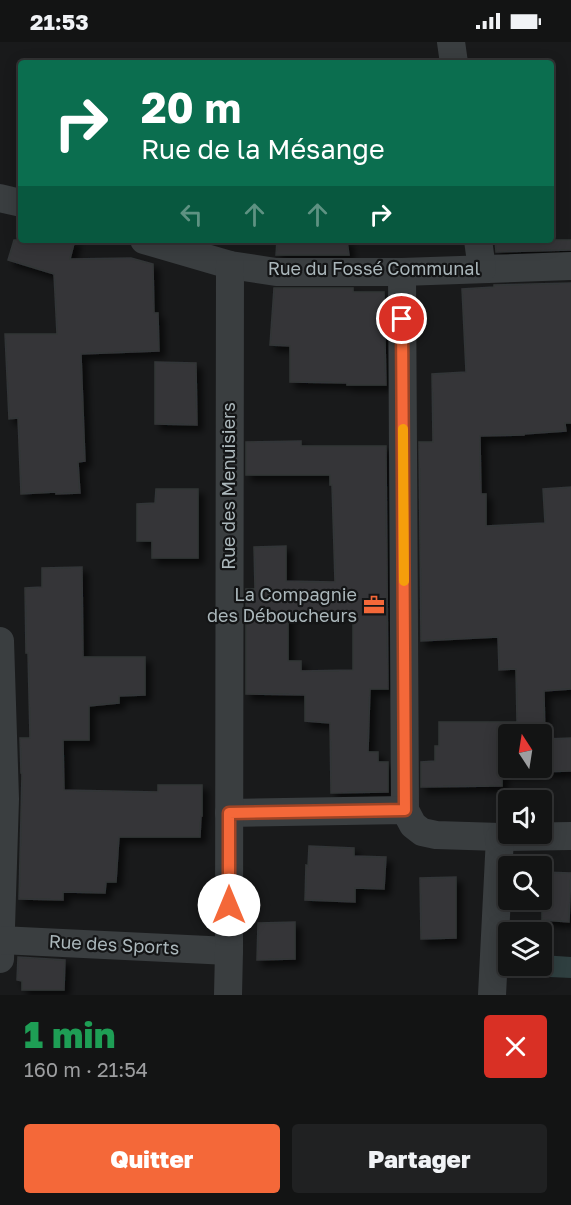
<!DOCTYPE html>
<html lang="fr">
<head>
<meta charset="utf-8">
<style>
	:root { --surface:#131414; --page:#202122; --text:#f1f3f6; --muted:#9d9ea0; --line:#323334; --accent:#f46839 }
	body { margin:0; font-family:"Golos Text",sans-serif; background:var(--page); color:var(--text); height:100vh; display:flex; flex-direction:column; font-size:22px; white-space:nowrap }
	* { box-sizing:border-box; margin:0 }
	p { font-size:20px; color:var(--muted) }
	.icon { flex:none; width:33px; height:33px; fill:none; stroke:currentColor; stroke-width:2; stroke-linecap:round; stroke-linejoin:round }
	.map { position:relative; height:953px; overflow:hidden }
	.panel { display:flex; flex-direction:column; background:var(--surface); flex:1 }
	.panel>* { flex:none }
	.top-card { position:absolute; left:18px; top:18px; width:536px; height:183px; border-radius:6px; box-shadow:0 3px 15px #0003,0 0 0 2px var(--line); background:#0b6e4f; color:#fff; overflow:hidden }
	.needle { width:39px; rotate:348deg }
	.controls { position:absolute; left:498px; top:682px; display:grid; gap:12px }
	.controls a { display:grid; place-items:center; width:54px; height:54px; border-radius:6px; background:var(--surface); box-shadow:0 3px 15px #0003,0 0 0 2px var(--line); font-size:30px }
	.pin { position:absolute; display:grid; place-items:center; width:51px; height:51px; color:#fff; margin:-26px; border:3px solid #fff; border-radius:50%; box-shadow:0 2px 6px #0007 }
	.me { position:absolute; width:66px; margin:-33px; rotate:0deg; stroke-linejoin:round; filter:drop-shadow(0 0 4px #0008) }
	.turn { display:flex; align-items:center; gap:21px; height:126px; padding:0 24px; font-size:27px }
	.turn .icon { width:78px; height:78px; stroke-width:2.5 }
	.turn b { display:block; font-size:42px; line-height:51px }
	.lanes { display:flex; align-items:center; height:57px; padding:0 24px; background:#0003; justify-content:center; gap:30px; direction:ltr }
	.lanes .off { opacity:.35 }
	.round { display:grid; place-items:center; flex:none; width:63px; height:63px; border-radius:6px; background:var(--page) }
	.overview { display:flex; align-items:center; justify-content:space-between; height:102px; padding:0 24px }
	h1 { font-size:36px; font-weight:800; line-height:45px; color:#1e9e55 }
	.cta { display:flex; gap:12px; margin-top:auto; padding:12px 24px }
	.cta a { flex:1; height:69px; border-radius:6px; background:var(--accent); color:#fff; font-size:24px; font-weight:800; line-height:69px; text-align:center }
	.cta a+a { background:var(--page); color:var(--text) }
	.status { display:flex; justify-content:space-between; align-items:center; height:42px; padding:0 30px; background:var(--surface); direction:ltr }
	.status svg { height:16px; fill:currentColor }
	.map>svg:first-child { display:block }
	.water { fill:#2f3f40 }
	.building { fill:#343537; stroke:#333537; stroke-width:1.5; fill-rule:evenodd; filter:url(#shadow) }
	.lines { fill:none; stroke-linecap:round; stroke-linejoin:round }
	.minor { stroke:#3a3e40; stroke-width:28 }
	.route-casing { stroke:#9f4425; stroke-width:15 }
	.route { stroke:#f46839; stroke-width:10 }
	.slow { stroke:#f59e0b; stroke-width:10 }
	.labels { text-anchor:middle; stroke-width:4.5; stroke-linejoin:round; paint-order:stroke }
	.street-label { font-size:18px; fill:#abb7bb; stroke:#141516 }
	.poi-label { font-size:18px; fill:#abb7bb; stroke:#141516; text-anchor:end }
</style>
</head>
<body>
<div class="status"><b>21:53</b><svg viewBox="0 0 49 12"><path d="M0 12V9h3v3zM5 12V6h3v6zM10 12V3h3v9zM15 12V0h3v12zM26 1h20v11H26zM47 4h2v5h-2z"/></svg></div>
<div class="map">
<svg width="571" height="953" viewBox="0 0 571 953">
	<defs>
		<filter id="shadow"><feDropShadow dx="5.5" dy="5.5" stdDeviation="3" flood-color="#0009"/></filter>
	</defs>
	<rect width="100%" height="100%" fill="#191a1b"/>
	<path class="water" d="M542,913L571,915V936L528,934V924H542Z"/>
	<g class="building">
		<path d="M14,198H75L70,217L131,216L153,222L154,271H158L159,309L81,312L85,419L78,420L80,451L56,452V450L21,452L18,376L9,377L5,292H57L54,232L8,218Z"/>
		<path d="M277,198H347L349,213H276Z"/>
		<path d="M495,198H571V208L496,210Z"/>
		<path d="M571,241V381H565L566,389L524,392V393L480,394L481,452H486V484L545,481L543,447L571,445V647L544,649L545,697L571,696V729L502,731V744L421,745V720L435,719V704H439V680H517L516,627L499,628L498,595L421,599L419,400H433L432,332L466,330L462,247L494,245V243ZM508,693H542V726H508Z"/>
		<path d="M274,246H353V250H384L386,343H347V341L290,340V304L270,303Z"/>
		<path d="M155,320L196,321L197,383L155,382Z"/>
		<path d="M301,399V404H386L388,647H370L368,710H378V720H388V750L331,751L330,681L305,679V653L246,652V547H255L254,505L286,504V539L335,540L332,443H330V433H246V400ZM353,569V628L301,629V619H288V572Z"/>
		<path d="M156,447H198V516H152V499H137V462L155,461Z"/>
		<path d="M82,525L83,615H145V653L119,654V661L89,664V698H63L64,748L158,750V743H202V774H201L200,795H119L116,840H106L105,851L63,850V858L19,857L22,731H21L20,696H30L28,611H26L25,546L42,545V526Z"/>
		<path d="M309,804L354,806V814L386,815L384,847L355,846V860L305,858L306,823L308,824Z"/>
		<path d="M542,830L571,831L569,880L542,878Z"/>
		<path d="M456,835V896L421,897L420,836Z"/>
		<path d="M295,880V917L257,918L258,881Z"/>
		<path d="M18,915L65,918L64,948H22V939L17,938Z"/>
	</g>
	<g class="lines">
		<g class="minor">
			<path d="M451,0L454,21"/>
			<path d="M0,156L21,161"/>
			<path d="M144,198L230,223L276,230H402L571,224"/>
			<path d="M478,198L482,227"/>
			<path d="M402,230L405,768"/>
			<path d="M0,599L5,757L0,917"/>
			<path d="M229,771L405,768L413,783L422,790L436,793L500,795L571,794"/>
			<path d="M0,898L229,909"/>
			<path d="M228,953L229,909L230,223"/>
			<path d="M492,953L500,795"/>
		</g>
	</g>
	<g class="lines">
		<defs>
			<path id="route" d="M229,863V771L405,768L402,277"/>
		</defs>
		<use href="#route" class="route-casing"/>
		<use href="#route" class="route"/>
		<path class="slow" d="M403,387L404,539"/>
	</g>
	<defs>
		<symbol id="office-bare" viewBox="-9 -9 18 18"><path d="M-6-3h4V-5.5h4V-3h4V5H-6ZM-1-4.5V-3h2v-1.5ZM-6 0V1H6V0Z" fill="#f46839" stroke="#141516" stroke-width="2.5" paint-order="stroke"/></symbol>
	</defs>
	<g fill-rule="evenodd">
		<use href="#office-bare" x="359" y="548" width="30" height="30"/>
	</g>
	<g class="labels">
		<g class="street-label">
			<text x="374" y="233">Rue du Fossé Communal</text>
			<text transform="translate(229 444) rotate(-90)" y="6">Rue des Menuisiers</text>
			<text transform="translate(114 903) rotate(3)" y="6">Rue des Sports</text>
		</g>
		<g class="poi-label">
			<text x="357" y="559">La Compagnie<tspan x="357" dy="21">des Déboucheurs</tspan></text>
		</g>
	</g>
</svg>
<div class="controls">
<a><svg class="needle" viewBox="-14 -14 28 28"><path d="M0-13l5 13h-10z" fill="#e53935"/><path d="M0 13l5-13h-10z" fill="#9d9ea0"/></svg></a>
<a><svg class="icon" aria-label="sound" viewBox="0 0 24 24"><path d="M4 9h4l5-4v14l-5-4H4zM17 9q2 3 0 6"/></svg></a>
<a><svg class="icon" aria-label="search" viewBox="0 0 24 24"><circle cx="10" cy="10" r="6"/><path d="M15 15l6 6"/></svg></a>
<a><svg class="icon" aria-label="layers" viewBox="0 0 24 24"><path d="M12 4l9 5-9 5-9-5zM3 14l9 5 9-5"/></svg></a>
</div>
<div class="pin" style="left:402px;top:277px;background:#d93025"><svg class="icon" aria-label="arrive" viewBox="0 0 24 24"><path d="M6 21V4h12l-3 4 3 4H6"/></svg></div>
<svg class="me" style="left:229px;top:863px" viewBox="-20 -20 40 40"><circle r="19" fill="#fff"/><path d="M0-13L10 11 0 6-10 11z" fill="#f46839"/></svg>
<div class="top-card">
<div class="turn"><svg class="icon" aria-label="right" viewBox="0 0 24 24"><path d="M7 20v-9h11M14 6l5 5-5 5"/></svg><div><b>20 m</b>Rue de la Mésange</div></div>
<div class="lanes"><svg class="icon off" aria-label="left" viewBox="0 0 24 24"><path d="M17 20v-9H6M10 6l-5 5 5 5"/></svg><svg class="icon off" aria-label="ahead" viewBox="0 0 24 24"><path d="M12 20V5M6 11l6-6 6 6"/></svg><svg class="icon off" aria-label="ahead" viewBox="0 0 24 24"><path d="M12 20V5M6 11l6-6 6 6"/></svg><svg class="icon" aria-label="right" viewBox="0 0 24 24"><path d="M7 20v-9h11M14 6l5 5-5 5"/></svg></div>
</div>
</div>
<section class="panel">
<div class="overview"><div><h1>1 min</h1><p>160 m · 21:54</p></div><a class="round" style="background:#d93025;color:#fff"><svg class="icon" aria-label="close" viewBox="0 0 24 24"><path d="M6 6l12 12M18 6L6 18"/></svg></a></div>
<div class="cta"><a>Quitter</a><a>Partager</a></div>
</section>
</body>
</html>
